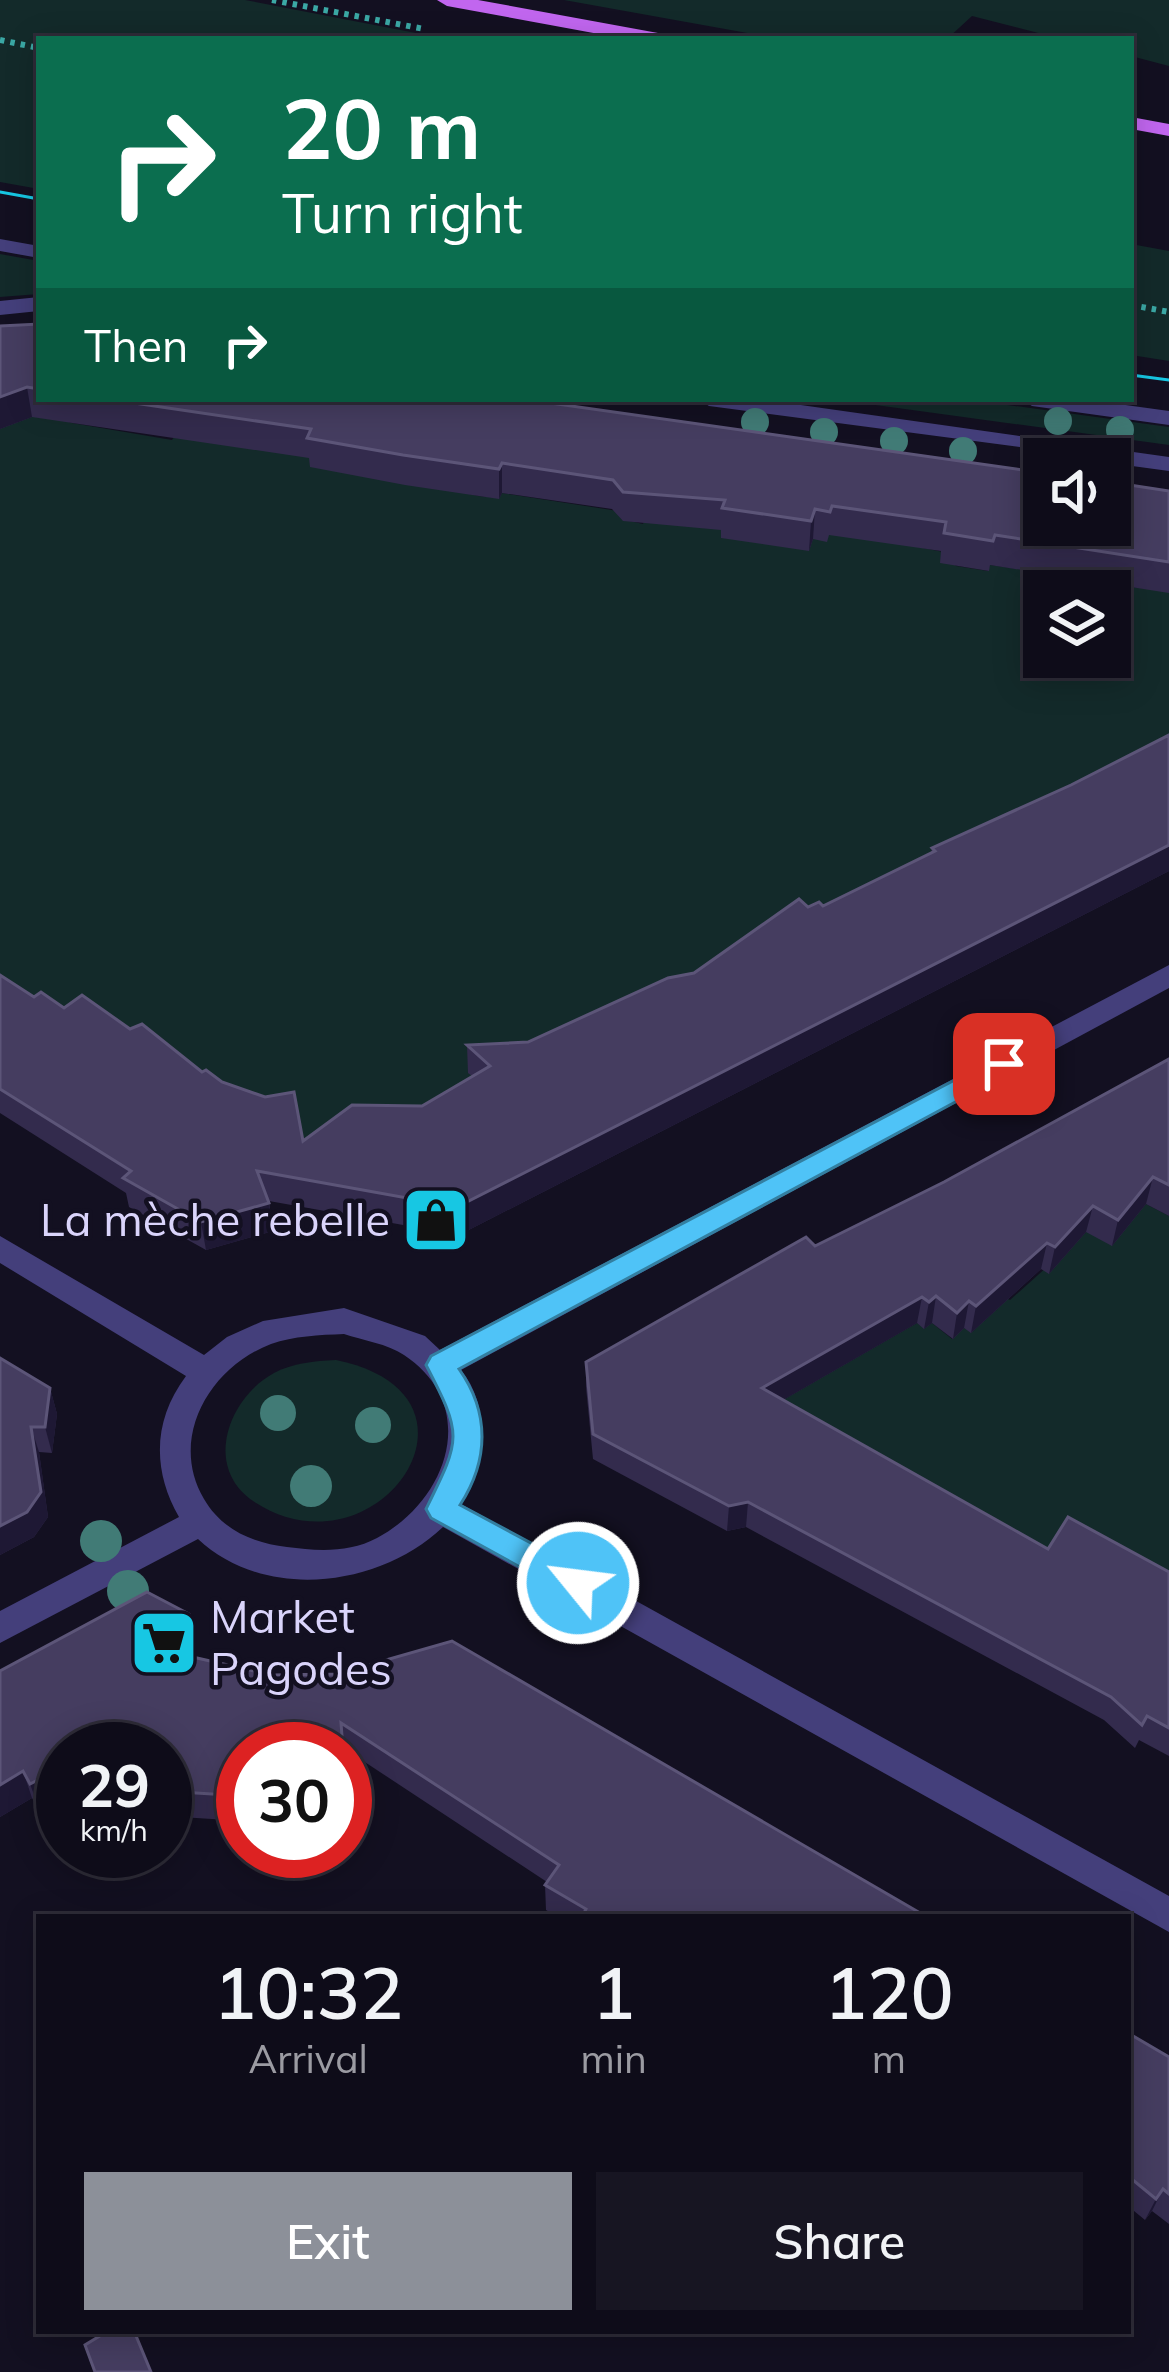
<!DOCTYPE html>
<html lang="en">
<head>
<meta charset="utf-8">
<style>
	:root { --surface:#0e0c19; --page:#171522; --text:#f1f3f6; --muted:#9b9ba2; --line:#2e2c38; --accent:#8c9099 }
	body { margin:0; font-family:Mulish,sans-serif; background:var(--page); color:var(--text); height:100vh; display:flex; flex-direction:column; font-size:45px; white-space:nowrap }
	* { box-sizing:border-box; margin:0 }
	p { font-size:39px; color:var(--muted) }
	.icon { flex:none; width:66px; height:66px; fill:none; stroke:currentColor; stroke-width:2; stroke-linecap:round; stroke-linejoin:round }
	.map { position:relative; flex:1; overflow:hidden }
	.details { position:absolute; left:36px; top:1914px; width:1095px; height:420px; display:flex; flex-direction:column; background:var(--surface); border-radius:0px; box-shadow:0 6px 30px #0003,0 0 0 3px var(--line) }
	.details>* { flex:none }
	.guide { position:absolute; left:36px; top:36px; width:1098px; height:366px; border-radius:0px; box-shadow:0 6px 30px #0003,0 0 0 3px var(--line); background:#0b6e4f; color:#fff; overflow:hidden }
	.tools { position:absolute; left:1023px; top:438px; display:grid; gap:24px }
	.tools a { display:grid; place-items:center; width:108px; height:108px; border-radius:0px; background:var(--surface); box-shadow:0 6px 30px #0003,0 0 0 3px var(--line); font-size:60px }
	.speed { position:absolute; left:36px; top:1722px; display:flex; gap:24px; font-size:60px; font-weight:700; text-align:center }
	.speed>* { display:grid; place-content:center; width:156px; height:156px; border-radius:50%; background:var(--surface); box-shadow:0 6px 30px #0003,0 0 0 3px var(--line); line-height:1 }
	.speed small { font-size:30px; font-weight:400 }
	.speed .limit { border:18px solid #d22; background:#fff; color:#111 }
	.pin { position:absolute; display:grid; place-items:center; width:102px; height:102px; color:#fff; margin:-51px; border-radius:24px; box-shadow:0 6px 18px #0006 }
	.me { position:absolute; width:132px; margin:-66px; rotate:299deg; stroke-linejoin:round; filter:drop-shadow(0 0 9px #0008) }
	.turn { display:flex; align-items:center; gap:42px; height:252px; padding:0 48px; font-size:54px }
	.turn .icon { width:156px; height:156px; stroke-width:2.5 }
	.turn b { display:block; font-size:84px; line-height:102px }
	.then { display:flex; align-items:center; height:114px; padding:0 48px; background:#0003; gap:24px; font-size:45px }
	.eta { display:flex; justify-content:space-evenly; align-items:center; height:204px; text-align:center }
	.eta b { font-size:72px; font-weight:600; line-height:84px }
	.cta { display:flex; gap:24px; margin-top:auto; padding:24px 48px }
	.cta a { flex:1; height:138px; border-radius:0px; background:var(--accent); color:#fff; font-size:48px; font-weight:600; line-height:138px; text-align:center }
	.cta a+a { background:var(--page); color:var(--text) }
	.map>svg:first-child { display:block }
	.green { fill:#132a2a; fill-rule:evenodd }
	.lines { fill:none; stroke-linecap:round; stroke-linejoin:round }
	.path { stroke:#3ba8a5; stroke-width:6; stroke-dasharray:4.5 6; stroke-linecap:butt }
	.minor { fill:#443f7b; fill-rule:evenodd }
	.major { fill:#c166ef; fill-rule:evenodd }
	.tram { stroke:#17c7e3; stroke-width:3 }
	.tree { fill:#417b76 }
	.wall { fill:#332b4d }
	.shaded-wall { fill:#1e1834 }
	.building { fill:#453d60; stroke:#5c5578; stroke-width:3 }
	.route { fill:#4fc3f7; stroke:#337fa1; stroke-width:3 }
	.labels { text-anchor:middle; stroke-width:9; stroke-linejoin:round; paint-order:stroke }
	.poi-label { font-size:45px; fill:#dad4fb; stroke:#131021; text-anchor:end }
</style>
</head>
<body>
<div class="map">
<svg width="1169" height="2372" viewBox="0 0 1169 2372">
	<rect width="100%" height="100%" fill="#131021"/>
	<g class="green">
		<path d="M0,0H245L447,39H39V189L0,182Z"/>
		<path d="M564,0H1169V66L1131,56V39H1062L972,16L947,39H780Z"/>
		<path d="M1131,244L1169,251V361L1131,355Z"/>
		<path d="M0,254L39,261V294L0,297Z"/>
		<path d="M832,399H964L1169,427V445Z"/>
		<path d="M12,406L72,423L172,440L175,435L225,437L478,496L499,498L502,493L618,511L621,519L643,524L650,503L725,526L722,538L813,539L831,529L943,552L956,566L988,571L990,565L1083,578L1084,582L1169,591V773L498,1085L301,1141L0,1019V429ZM1044,591H1110V657H1044Z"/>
		<path d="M1146,1204L1169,1216V1602L1038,1580L781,1425L780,1368L847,1363L917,1323L924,1328L932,1323L952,1339L964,1328L971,1332L996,1310V1292L1010,1300L1086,1232Z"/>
		<path d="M336,1360C507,1395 376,1583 253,1501C203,1467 228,1398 274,1373C293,1363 314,1361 336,1360Z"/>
	</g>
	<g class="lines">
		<g class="path">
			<path d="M272,0L424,29"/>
			<path d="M0,40L39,48"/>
			<path d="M1131,305L1169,312"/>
		</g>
		<g class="minor">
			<path d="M0,239L39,246V258L0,251Z"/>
			<path d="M39,297V311L0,315V301Z"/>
			<path d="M698,399H758L1169,457V471L1110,463V459L709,406Z"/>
			<path d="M1021,399H1082L1169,411V425L1032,406Z"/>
			<path d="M1169,965V988L461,1370C492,1408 485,1464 459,1503L1169,1896V1932L443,1527C380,1587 265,1602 198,1539L0,1643V1611L179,1517C152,1470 153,1420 186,1376L0,1263V1236L204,1355L227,1337L263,1321L344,1308L425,1336L440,1350ZM344,1334C362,1340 388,1344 404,1355C481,1406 448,1500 377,1538C349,1553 317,1551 287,1547C253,1543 222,1530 204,1499C168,1438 210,1367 271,1344C294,1336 319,1335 344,1334Z"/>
		</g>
		<g class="major">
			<path d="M437,0H478L658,33L668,39H626L447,6Z"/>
			<path d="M1131,117L1169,124V136L1131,129Z"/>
		</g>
		<g class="tram">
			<path d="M0,192L39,199"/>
			<path d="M1131,375L1169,380"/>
		</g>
	</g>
	<g class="tree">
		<circle cx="1058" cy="421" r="14"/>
		<circle cx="755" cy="422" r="14"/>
		<circle cx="1120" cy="430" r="14"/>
		<circle cx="824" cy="432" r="14"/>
		<circle cx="894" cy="441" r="14"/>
		<circle cx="963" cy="451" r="14"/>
		<circle cx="278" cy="1413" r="18"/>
		<circle cx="373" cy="1425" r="18"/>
		<circle cx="311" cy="1486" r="21"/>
		<circle cx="101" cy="1541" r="21"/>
		<circle cx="128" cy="1591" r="21"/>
	</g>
	<g class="wall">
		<path d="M39,324V399H522L1169,491V593L990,565L989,571L940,563L941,551L829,535L827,542L813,539L809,551L721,538V530L623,521L612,509L502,493L499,499L405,485L310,467L309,458L32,417L0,429Z"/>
		<path d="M1169,735V871L459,1235L269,1201L273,1231L206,1250L129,1207L126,1193L0,1113V975L34,997L130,1029L202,1072L303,1141L422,1106L472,1076L468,1073L467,1045L528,1042L694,973L808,907L823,906L931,853L932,848L1071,785Z"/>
		<path d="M1169,1059V1216L1146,1204L1112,1246L1086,1232L1049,1274L1041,1269L971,1333L964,1328L953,1339L932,1323L924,1329L917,1323L783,1400L1048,1549L1169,1572V1756L1139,1740L1135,1748L1104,1720L746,1527L727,1531L593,1459L586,1387V1362L944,1182Z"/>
		<path d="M0,1358L50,1388L57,1414L52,1453L39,1452L48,1517L34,1537L0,1555Z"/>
		<path d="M189,1614L195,1641L187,1655L927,1917H558L546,1910L545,1885L547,1882L345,1749H243V1821L165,1816V1749H63L40,1811L32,1798L0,1817V1671Z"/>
		<path d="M345,1751L352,1855L250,1866L247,1851H345Z"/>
		<path d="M1128,2033L1169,2057V2224L1152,2211L1145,2220L1128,2206Z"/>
	</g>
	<g class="shaded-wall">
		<path d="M27,387L32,417L0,429V397Z"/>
		<path d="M502,463V493L499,499V469Z"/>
		<path d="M815,509L813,539L809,551L811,521Z"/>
		<path d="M1169,845V871L459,1235L457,1207Z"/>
		<path d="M1153,1177L1146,1204L1112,1246L1118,1220Z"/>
		<path d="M269,1203L273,1231L206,1250L201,1222Z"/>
		<path d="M1093,1206L1086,1232L1049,1274L1055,1247Z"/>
		<path d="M1047,1243L1041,1269L971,1333L976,1306Z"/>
		<path d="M936,1296L932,1323L924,1329L929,1302Z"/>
		<path d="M922,1297L917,1323L759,1414L762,1388Z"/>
		<path d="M969,1301L964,1328L953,1339L957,1313Z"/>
		<path d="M50,1388L57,1414L52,1453L45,1427Z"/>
		<path d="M31,1427L39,1452L48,1517L34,1537L0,1555V1526Z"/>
		<path d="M748,1502L746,1527L727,1531L729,1506Z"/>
		<path d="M189,1614L195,1641L173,1678L166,1651Z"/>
		<path d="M345,1751L352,1855L348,1829Z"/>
		<path d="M63,1767V1798L40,1811L30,1784Z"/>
		<path d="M23,1771L32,1798L0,1817V1785Z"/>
		<path d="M1163,2189L1152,2211L1145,2220L1156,2199Z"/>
	</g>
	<g class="building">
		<path d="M39,324V389L27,387L0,397V326Z"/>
		<path d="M107,399H522L1044,473V525H1110V482L1169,491V562L995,535L993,541L944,533L946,522L832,506L830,512L815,509L811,521L722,508L725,500L623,492L613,480L502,463L499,469L403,455L307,438L311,429Z"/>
		<path d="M1169,735V845L457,1207L257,1171L269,1203L201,1222L123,1178L131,1171L0,1089V975L34,997L41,992L64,1008L82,995L130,1029L142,1024L202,1072L206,1070L222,1082L265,1097L294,1092L303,1141L352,1105L422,1106L490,1066L467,1045L528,1042L668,978L694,973L799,899L808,907L819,902L823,906L935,851L932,848L1071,785Z"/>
		<path d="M1169,1059V1185L1153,1177L1118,1220L1093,1206L1055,1247L1047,1243L976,1306L969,1301L957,1313L936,1296L929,1302L922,1297L762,1388L1048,1549L1068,1517L1169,1572V1728L1147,1716L1142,1725L1111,1697L748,1502L729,1506L593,1434L586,1362L806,1237L815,1246L944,1182Z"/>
		<path d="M0,1358L50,1388L45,1427H31L41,1492L27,1512L0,1526Z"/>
		<path d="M147,1592L189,1614L166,1651L272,1675L337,1674L452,1641L927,1917H582L586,1909L545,1885L559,1865L341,1723L343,1749H243V1796L165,1791V1749H108L101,1746L96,1749H63V1767L30,1784L23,1771L0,1785V1671Z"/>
		<path d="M345,1780L348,1829L345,1830Z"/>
		<path d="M1128,2033L1169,2057V2194L1163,2189L1156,2199L1128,2176Z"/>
		<path d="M108,2331H134L151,2372H95L85,2345Z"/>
	</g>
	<path class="route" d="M1004,1054L1017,1064L1013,1071L459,1369C490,1413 489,1460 460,1505L589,1574L593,1583L589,1593L578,1597L567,1593L431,1518L426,1509C461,1438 463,1436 426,1365L431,1356Z"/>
	<defs>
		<symbol id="shop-square" viewBox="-11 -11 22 22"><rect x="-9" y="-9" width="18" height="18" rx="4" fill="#17c7e3" stroke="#131021"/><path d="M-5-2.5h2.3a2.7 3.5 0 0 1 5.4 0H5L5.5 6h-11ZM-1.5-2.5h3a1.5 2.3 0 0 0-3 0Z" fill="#111"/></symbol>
		<symbol id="supermarket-square" viewBox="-11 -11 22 22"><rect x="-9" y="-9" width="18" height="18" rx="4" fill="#17c7e3" stroke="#131021"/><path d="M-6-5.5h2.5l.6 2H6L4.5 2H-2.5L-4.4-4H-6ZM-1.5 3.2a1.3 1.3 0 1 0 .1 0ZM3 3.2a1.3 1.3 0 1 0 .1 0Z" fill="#111"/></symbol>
	</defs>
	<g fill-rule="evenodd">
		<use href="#shop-square" x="398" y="1182" width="76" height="76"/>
		<use href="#supermarket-square" x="126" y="1605" width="76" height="76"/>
	</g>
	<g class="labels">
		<g class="poi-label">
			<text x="390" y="1236">La mèche rebelle</text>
			<text x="210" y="1633" text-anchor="start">Market<tspan x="210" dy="52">Pagodes</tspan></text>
		</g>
	</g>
</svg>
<div class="tools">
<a><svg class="icon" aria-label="sound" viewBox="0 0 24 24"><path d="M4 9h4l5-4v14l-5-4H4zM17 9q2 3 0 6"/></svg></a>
<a><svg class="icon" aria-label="layers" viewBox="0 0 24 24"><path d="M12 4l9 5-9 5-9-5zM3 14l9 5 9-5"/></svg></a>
</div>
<div class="speed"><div>29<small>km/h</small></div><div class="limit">30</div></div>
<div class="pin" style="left:1004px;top:1064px;background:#d93025"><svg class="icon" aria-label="arrive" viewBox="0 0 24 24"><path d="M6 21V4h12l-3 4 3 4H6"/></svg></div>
<svg class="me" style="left:578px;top:1583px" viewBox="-20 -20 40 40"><circle r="17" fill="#4fc3f7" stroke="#fff" stroke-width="3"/><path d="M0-11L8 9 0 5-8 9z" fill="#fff"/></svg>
<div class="guide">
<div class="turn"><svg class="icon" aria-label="right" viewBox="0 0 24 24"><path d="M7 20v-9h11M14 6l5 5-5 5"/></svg><div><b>20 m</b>Turn right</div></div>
<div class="then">Then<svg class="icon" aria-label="right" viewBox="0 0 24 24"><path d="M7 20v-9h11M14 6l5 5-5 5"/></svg></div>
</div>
<section class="details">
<div class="eta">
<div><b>10:32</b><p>Arrival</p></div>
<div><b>1</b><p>min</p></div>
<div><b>120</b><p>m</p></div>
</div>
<div class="cta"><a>Exit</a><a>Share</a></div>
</section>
</div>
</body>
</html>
